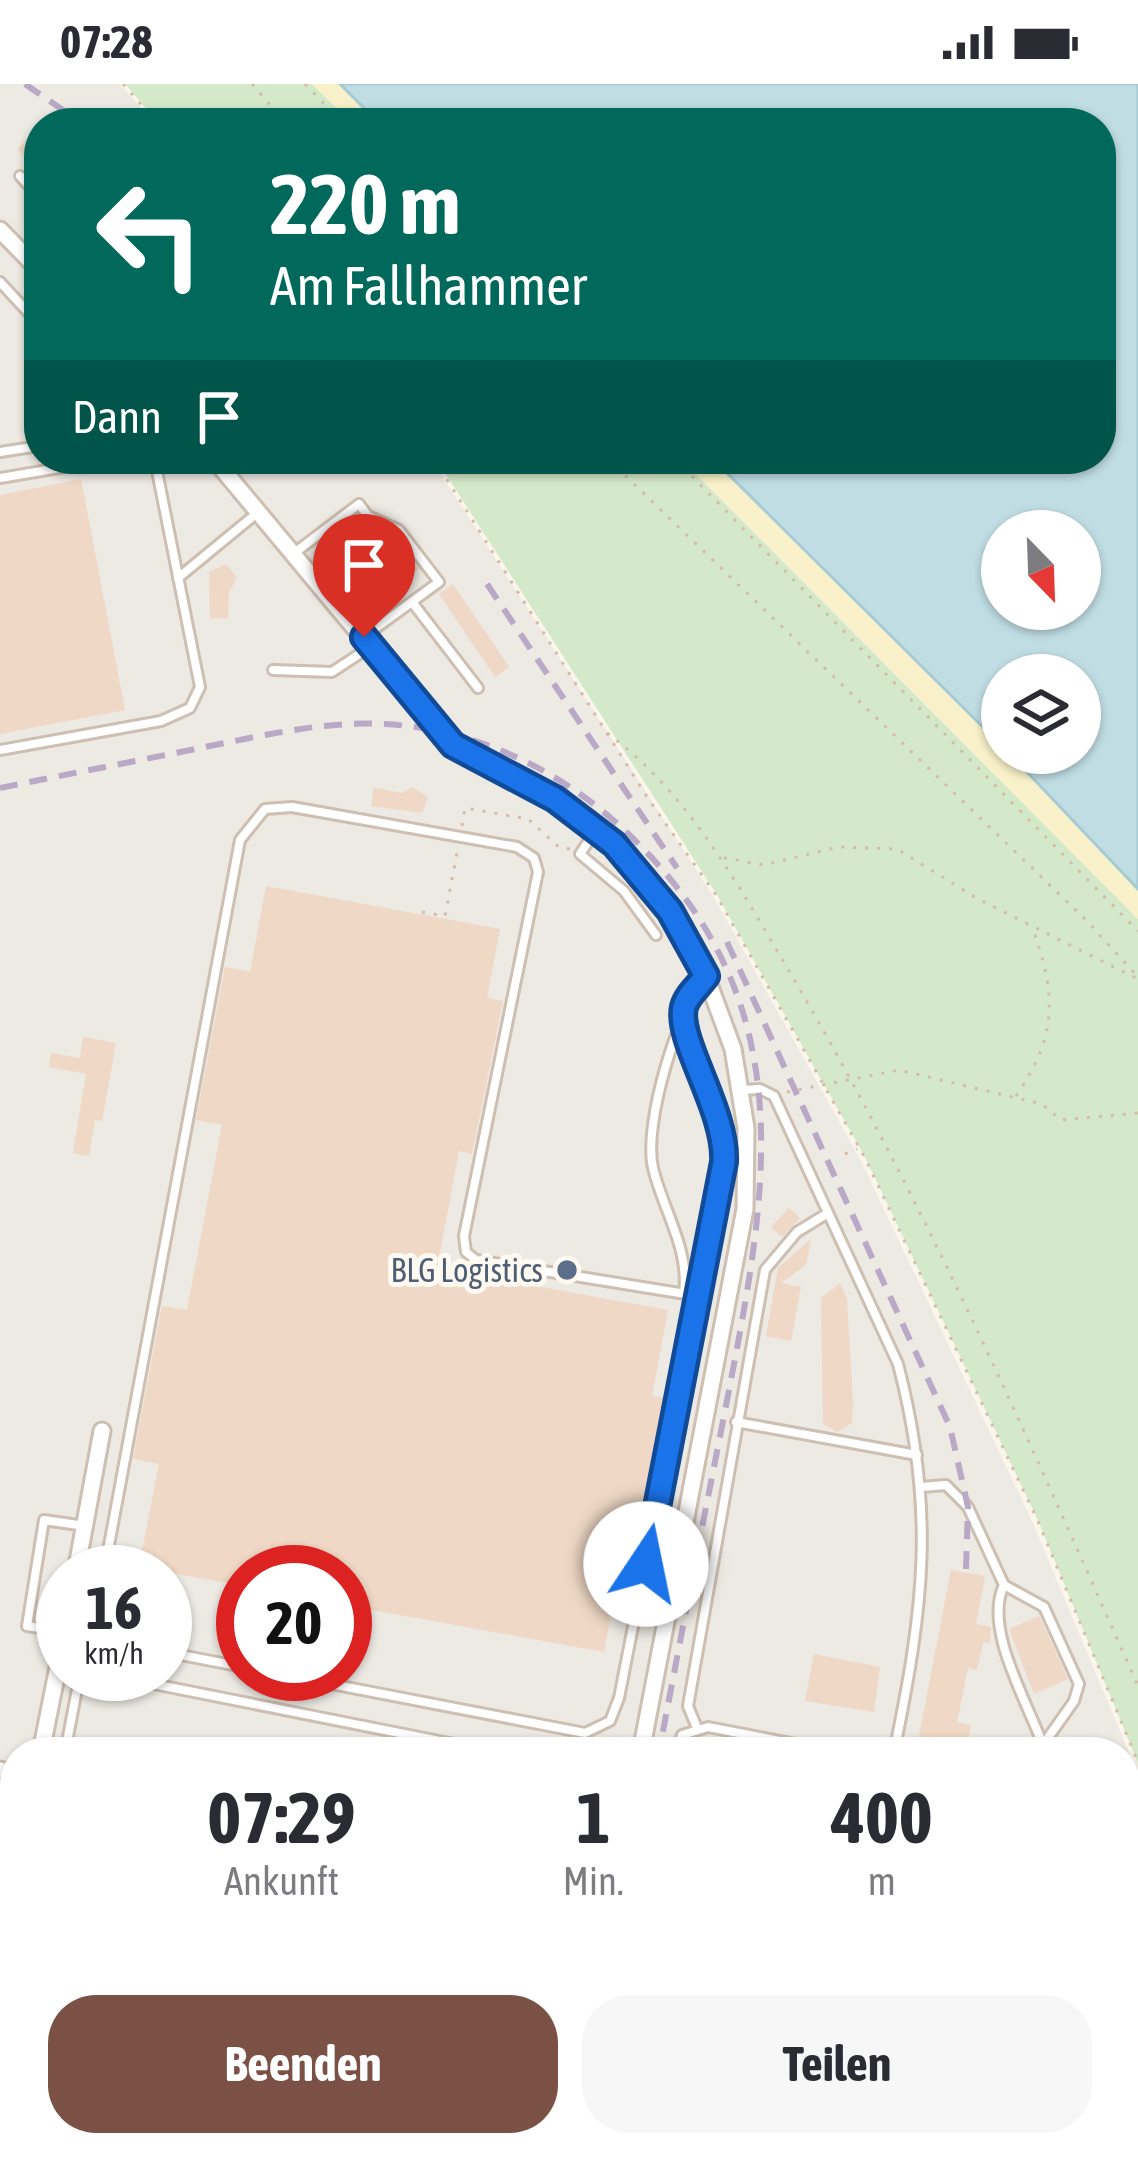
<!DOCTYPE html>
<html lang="de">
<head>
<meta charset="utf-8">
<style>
	:root { --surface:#fff; --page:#f7f7f7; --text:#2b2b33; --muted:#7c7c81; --accent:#7b5145 }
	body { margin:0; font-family:"Asap Condensed",sans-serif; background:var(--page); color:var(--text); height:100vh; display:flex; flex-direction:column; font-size:45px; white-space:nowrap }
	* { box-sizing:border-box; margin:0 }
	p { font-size:39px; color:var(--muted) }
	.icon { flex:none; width:66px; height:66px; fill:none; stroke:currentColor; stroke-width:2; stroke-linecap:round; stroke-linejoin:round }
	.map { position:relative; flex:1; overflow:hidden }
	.drawer { position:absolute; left:0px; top:1653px; width:1140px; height:420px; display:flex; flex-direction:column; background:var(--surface); border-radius:48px 48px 0 0; box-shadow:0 3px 9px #0004 }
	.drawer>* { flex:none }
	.guide { position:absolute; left:24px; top:24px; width:1092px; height:366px; border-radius:48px; box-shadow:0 3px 9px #0004; background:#00695c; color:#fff; overflow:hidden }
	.needle { width:78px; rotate:157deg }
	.controls { position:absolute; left:981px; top:426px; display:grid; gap:24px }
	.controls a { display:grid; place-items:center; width:120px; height:120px; border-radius:50%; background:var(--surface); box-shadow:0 3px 9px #0004; font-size:60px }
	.speed { position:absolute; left:36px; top:1461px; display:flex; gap:24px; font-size:60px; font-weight:700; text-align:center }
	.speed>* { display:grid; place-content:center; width:156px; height:156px; border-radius:50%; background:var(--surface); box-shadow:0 3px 9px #0004; line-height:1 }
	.speed small { font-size:30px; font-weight:400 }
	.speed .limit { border:18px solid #d22; background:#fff; color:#111 }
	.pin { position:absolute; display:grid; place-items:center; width:102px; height:102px; color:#fff; margin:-123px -51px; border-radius:50% 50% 50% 0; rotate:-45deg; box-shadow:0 0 12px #0007 }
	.pin .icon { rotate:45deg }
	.me { position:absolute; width:132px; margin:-66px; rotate:11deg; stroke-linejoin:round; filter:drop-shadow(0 0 9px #0008) }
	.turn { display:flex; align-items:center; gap:42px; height:252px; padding:0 48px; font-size:54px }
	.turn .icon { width:156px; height:156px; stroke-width:2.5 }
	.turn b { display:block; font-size:84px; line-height:102px }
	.then { display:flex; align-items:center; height:114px; padding:0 48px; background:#0003; gap:24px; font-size:45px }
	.eta { display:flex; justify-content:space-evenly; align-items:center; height:204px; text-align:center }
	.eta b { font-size:72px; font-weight:700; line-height:84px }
	.cta { display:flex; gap:24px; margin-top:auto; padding:24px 48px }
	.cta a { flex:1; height:138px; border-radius:48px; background:var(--accent); color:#fff; font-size:48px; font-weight:700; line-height:138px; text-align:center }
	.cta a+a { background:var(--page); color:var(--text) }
	.status { display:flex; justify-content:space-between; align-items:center; height:84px; padding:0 60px; background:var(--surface); direction:ltr }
	.status svg { height:33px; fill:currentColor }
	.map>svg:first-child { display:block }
	.industrial { fill:#ede9e3; fill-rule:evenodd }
	.green { fill:#d4e9ca }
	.sand { fill:#f8f1c9 }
	.water { fill:#c0dde4; stroke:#a7cbd5; stroke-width:3; fill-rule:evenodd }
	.building { fill:#efd8c5 }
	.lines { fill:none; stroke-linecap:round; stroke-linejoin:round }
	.service-casing { stroke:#cdbfb1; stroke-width:14 }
	.minor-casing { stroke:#cdbfb1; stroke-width:21 }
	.path { stroke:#d5bca7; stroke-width:3; stroke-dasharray:3 9; stroke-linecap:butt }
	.service { stroke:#fff; stroke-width:8 }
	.minor { stroke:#fff; stroke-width:15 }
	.rail { stroke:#baa9c6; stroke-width:6; stroke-dasharray:18 12; stroke-linecap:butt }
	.route-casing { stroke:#114b97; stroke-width:30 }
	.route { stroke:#1a73e8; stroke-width:21 }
	.service-dot { fill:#5c6f8a; stroke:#fefaf2; stroke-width:4.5 }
	.labels { text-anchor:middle; stroke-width:10; stroke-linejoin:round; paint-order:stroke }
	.service-label { font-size:33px; fill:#4e5e75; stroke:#fefaf2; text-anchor:end }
</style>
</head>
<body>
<div class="status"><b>07:28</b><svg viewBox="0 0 49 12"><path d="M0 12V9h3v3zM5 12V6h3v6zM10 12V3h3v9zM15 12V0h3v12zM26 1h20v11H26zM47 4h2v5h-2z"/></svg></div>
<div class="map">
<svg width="1138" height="2073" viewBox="0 0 1138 2073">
	<rect width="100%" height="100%" fill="#fbf6eb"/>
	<path class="industrial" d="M0,0H120L154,39H39V375H431L713,812L860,1075L1032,1437L1138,1690V2073H0ZM63,1488H165V1590H63ZM243,1488H345V1590H243ZM15,1668H1125V2058H15Z"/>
	<g class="green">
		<path d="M125,0H312L352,39H159Z"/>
		<path d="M436,375H681L1138,835V1679L1037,1434L865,1073L717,811Z"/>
	</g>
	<g class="sand">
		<path d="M312,0H340L379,39H352Z"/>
		<path d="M681,375H713L1002,662V669L1031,691L1138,805V835Z"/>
	</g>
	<path class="water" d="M340,0H1138V805L1009,669H1080V591H1002V662L713,375H1101V39H379ZM1002,447H1080V525H1002Z"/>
	<g class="building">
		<path d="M39,43V88L17,65Z"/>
		<path d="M81,395L125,626L0,650V411Z"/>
		<path d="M386,449L419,485L365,529L321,474L338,461L351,477Z"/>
		<path d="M226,480L237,494L229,508L228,535L210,534L209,488Z"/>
		<path d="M453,500L509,583L495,593L439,510Z"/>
		<path d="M412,703L428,713L422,729L371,722L374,704L402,709Z"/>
		<path d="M266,802L500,845L487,914L503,917L472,1070L459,1067L437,1184L668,1226L652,1312L669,1315L639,1469L623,1466L604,1568L345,1521V1488H243V1502L139,1483L159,1380L133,1375L162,1222L187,1226L222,1041L196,1036L225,883L250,888Z"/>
		<path d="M83,953L116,959L102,1037L95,1036L89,1072L73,1069L86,990L49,983L51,969L80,974Z"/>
		<path d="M789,1124L800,1134L782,1153L771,1143Z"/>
		<path d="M811,1155L806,1181L781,1199L801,1203L791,1257L766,1252L778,1184Z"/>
		<path d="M840,1199L847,1215L853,1318L852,1339L837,1348L823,1340L821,1214Z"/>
		<path d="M951,1486L985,1492L976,1540L991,1543L990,1559L983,1558L977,1586L968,1584L957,1638L971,1641L967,1662L961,1668H916Z"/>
		<path d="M1039,1532L1068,1595L1034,1610L1009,1545Z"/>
		<path d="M814,1570L880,1583L874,1628L805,1617Z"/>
		<path d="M20,2058H461L444,2073H17Z"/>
		<path d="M637,2058H708L706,2073H634Z"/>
	</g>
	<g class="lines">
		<defs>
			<g id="service">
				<path d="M20,92L39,113"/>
				<path d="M0,198L39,240"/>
				<path d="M0,368L39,362"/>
				<path d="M0,394L112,375"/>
				<path d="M293,470L359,420L368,432L399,446L439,498L365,552"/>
				<path d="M178,494L257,429"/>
				<path d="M412,518L478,604"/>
				<path d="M273,586L332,588L370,563"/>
				<path d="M0,666L161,637L190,624L200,603L156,382L148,375"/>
				<path d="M596,746L580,770L624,807L656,851"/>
				<path d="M742,1006L760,1005L774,1012L898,1280C936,1426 924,1523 894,1668"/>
				<path d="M684,1209C690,1166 663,1126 653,1084C643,1039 678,926 706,892"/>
				<path d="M736,1338L917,1371"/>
				<path d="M921,1403L946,1401L968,1423L1004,1501C983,1544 1027,1617 1042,1659"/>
				<path d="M104,1488L240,756L265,725L292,723L517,763L534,774L538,788L464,1152L466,1168L476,1176L698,1212"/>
				<path d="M1004,1501L1044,1523L1079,1600L1074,1617L1038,1668"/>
				<path d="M63,1548L27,1542L44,1436L85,1442"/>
				<path d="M165,1568L243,1583"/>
				<path d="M103,1590L495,1668"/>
				<path d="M279,1590L585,1649L610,1637L619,1614L724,1078V1043L683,937"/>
				<path d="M697,1644L688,1622L765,1186L797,1148L828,1129"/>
				<path d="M65,1668L80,1590"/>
				<path d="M676,1668L682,1651L708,1643L837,1668"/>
				<path d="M0,2009L15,1931"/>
				<path d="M1034,2058L1046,2073"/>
				<path d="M823,2060L898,2073"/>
				<path d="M483,2073L501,2058"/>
				<path d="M602,2073L604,2058"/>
			</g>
			<g id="minor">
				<path d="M0,146L39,186"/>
				<path d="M214,375L447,655L555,715L597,745L670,827L706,892L733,965L746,1044L745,1125L641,1668"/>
				<path d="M76,1488L102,1347"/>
				<path d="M41,1668L63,1558"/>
				<path d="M0,1686L15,1689"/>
				<path d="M0,1880L15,1803"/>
				<path d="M562,2073L565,2058"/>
			</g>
		</defs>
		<use href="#service" class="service-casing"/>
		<use href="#minor" class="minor-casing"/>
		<g class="path">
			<path d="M123,0L157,39"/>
			<path d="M252,0L286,39"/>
			<path d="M305,0L343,39"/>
			<path d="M434,375L649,716L716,811L864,1072L1037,1435L1138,1678"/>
			<path d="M608,375L1087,837L1138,893"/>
			<path d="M675,375L1138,847"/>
			<path d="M607,649C690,710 740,805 792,892C926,1120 1031,1361 1138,1602"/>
			<path d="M462,742L465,724L528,735L559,763L570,765"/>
			<path d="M724,774L764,781L838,763L897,765L978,815L1138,895"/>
			<path d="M422,828L445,832L457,769"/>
			<path d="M787,1008L899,986L1042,1020L1061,1036L1138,1029"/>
			<path d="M1016,1012C1059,949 1056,911 1032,842"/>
			<path d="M845,1070L857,1065"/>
		</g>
		<use href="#service" class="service"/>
		<use href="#minor" class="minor"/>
		<g class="rail">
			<path d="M25,0L82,39"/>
			<path d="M487,500L677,784"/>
			<path d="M0,704C68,690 137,677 205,663C265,651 324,637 385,640C474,645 557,684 622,744C812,920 766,1113 723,1337C701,1448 680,1558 659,1668"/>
			<path d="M727,858L950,1343L968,1423L966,1485"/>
			<path d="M581,2073L584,2058"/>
		</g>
	</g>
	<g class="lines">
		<defs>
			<path id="route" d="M364,553L453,661L555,715L614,760L670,827L706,892C699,902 687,911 684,923C676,956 727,1027 724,1078L646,1480"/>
		</defs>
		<use href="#route" class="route-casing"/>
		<use href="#route" class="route"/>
	</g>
	<circle class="service-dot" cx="567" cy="1186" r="12"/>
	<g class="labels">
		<g class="service-label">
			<text x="543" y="1198">BLG Logistics</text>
		</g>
	</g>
</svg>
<div class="controls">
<a><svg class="needle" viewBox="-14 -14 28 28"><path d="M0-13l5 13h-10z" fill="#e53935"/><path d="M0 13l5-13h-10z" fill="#7c7c81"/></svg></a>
<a><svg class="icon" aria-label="layers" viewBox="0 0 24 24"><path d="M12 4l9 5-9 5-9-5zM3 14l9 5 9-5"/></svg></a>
</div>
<div class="speed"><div>16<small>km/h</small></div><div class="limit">20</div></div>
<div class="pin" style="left:364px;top:553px;background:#d93025"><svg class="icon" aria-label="arrive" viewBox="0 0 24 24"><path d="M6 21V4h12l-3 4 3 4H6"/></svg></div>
<svg class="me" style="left:646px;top:1480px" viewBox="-20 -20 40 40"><circle r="19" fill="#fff"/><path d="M0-13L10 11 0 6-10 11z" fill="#1a73e8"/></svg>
<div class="guide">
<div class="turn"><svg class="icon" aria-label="left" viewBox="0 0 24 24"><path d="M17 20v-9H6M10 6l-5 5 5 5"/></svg><div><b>220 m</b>Am Fallhammer</div></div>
<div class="then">Dann<svg class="icon" aria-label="arrive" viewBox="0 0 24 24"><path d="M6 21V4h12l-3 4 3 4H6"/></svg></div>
</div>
<section class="drawer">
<div class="eta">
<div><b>07:29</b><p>Ankunft</p></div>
<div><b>1</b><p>Min.</p></div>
<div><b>400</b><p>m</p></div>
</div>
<div class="cta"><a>Beenden</a><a>Teilen</a></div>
</section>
</div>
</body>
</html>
